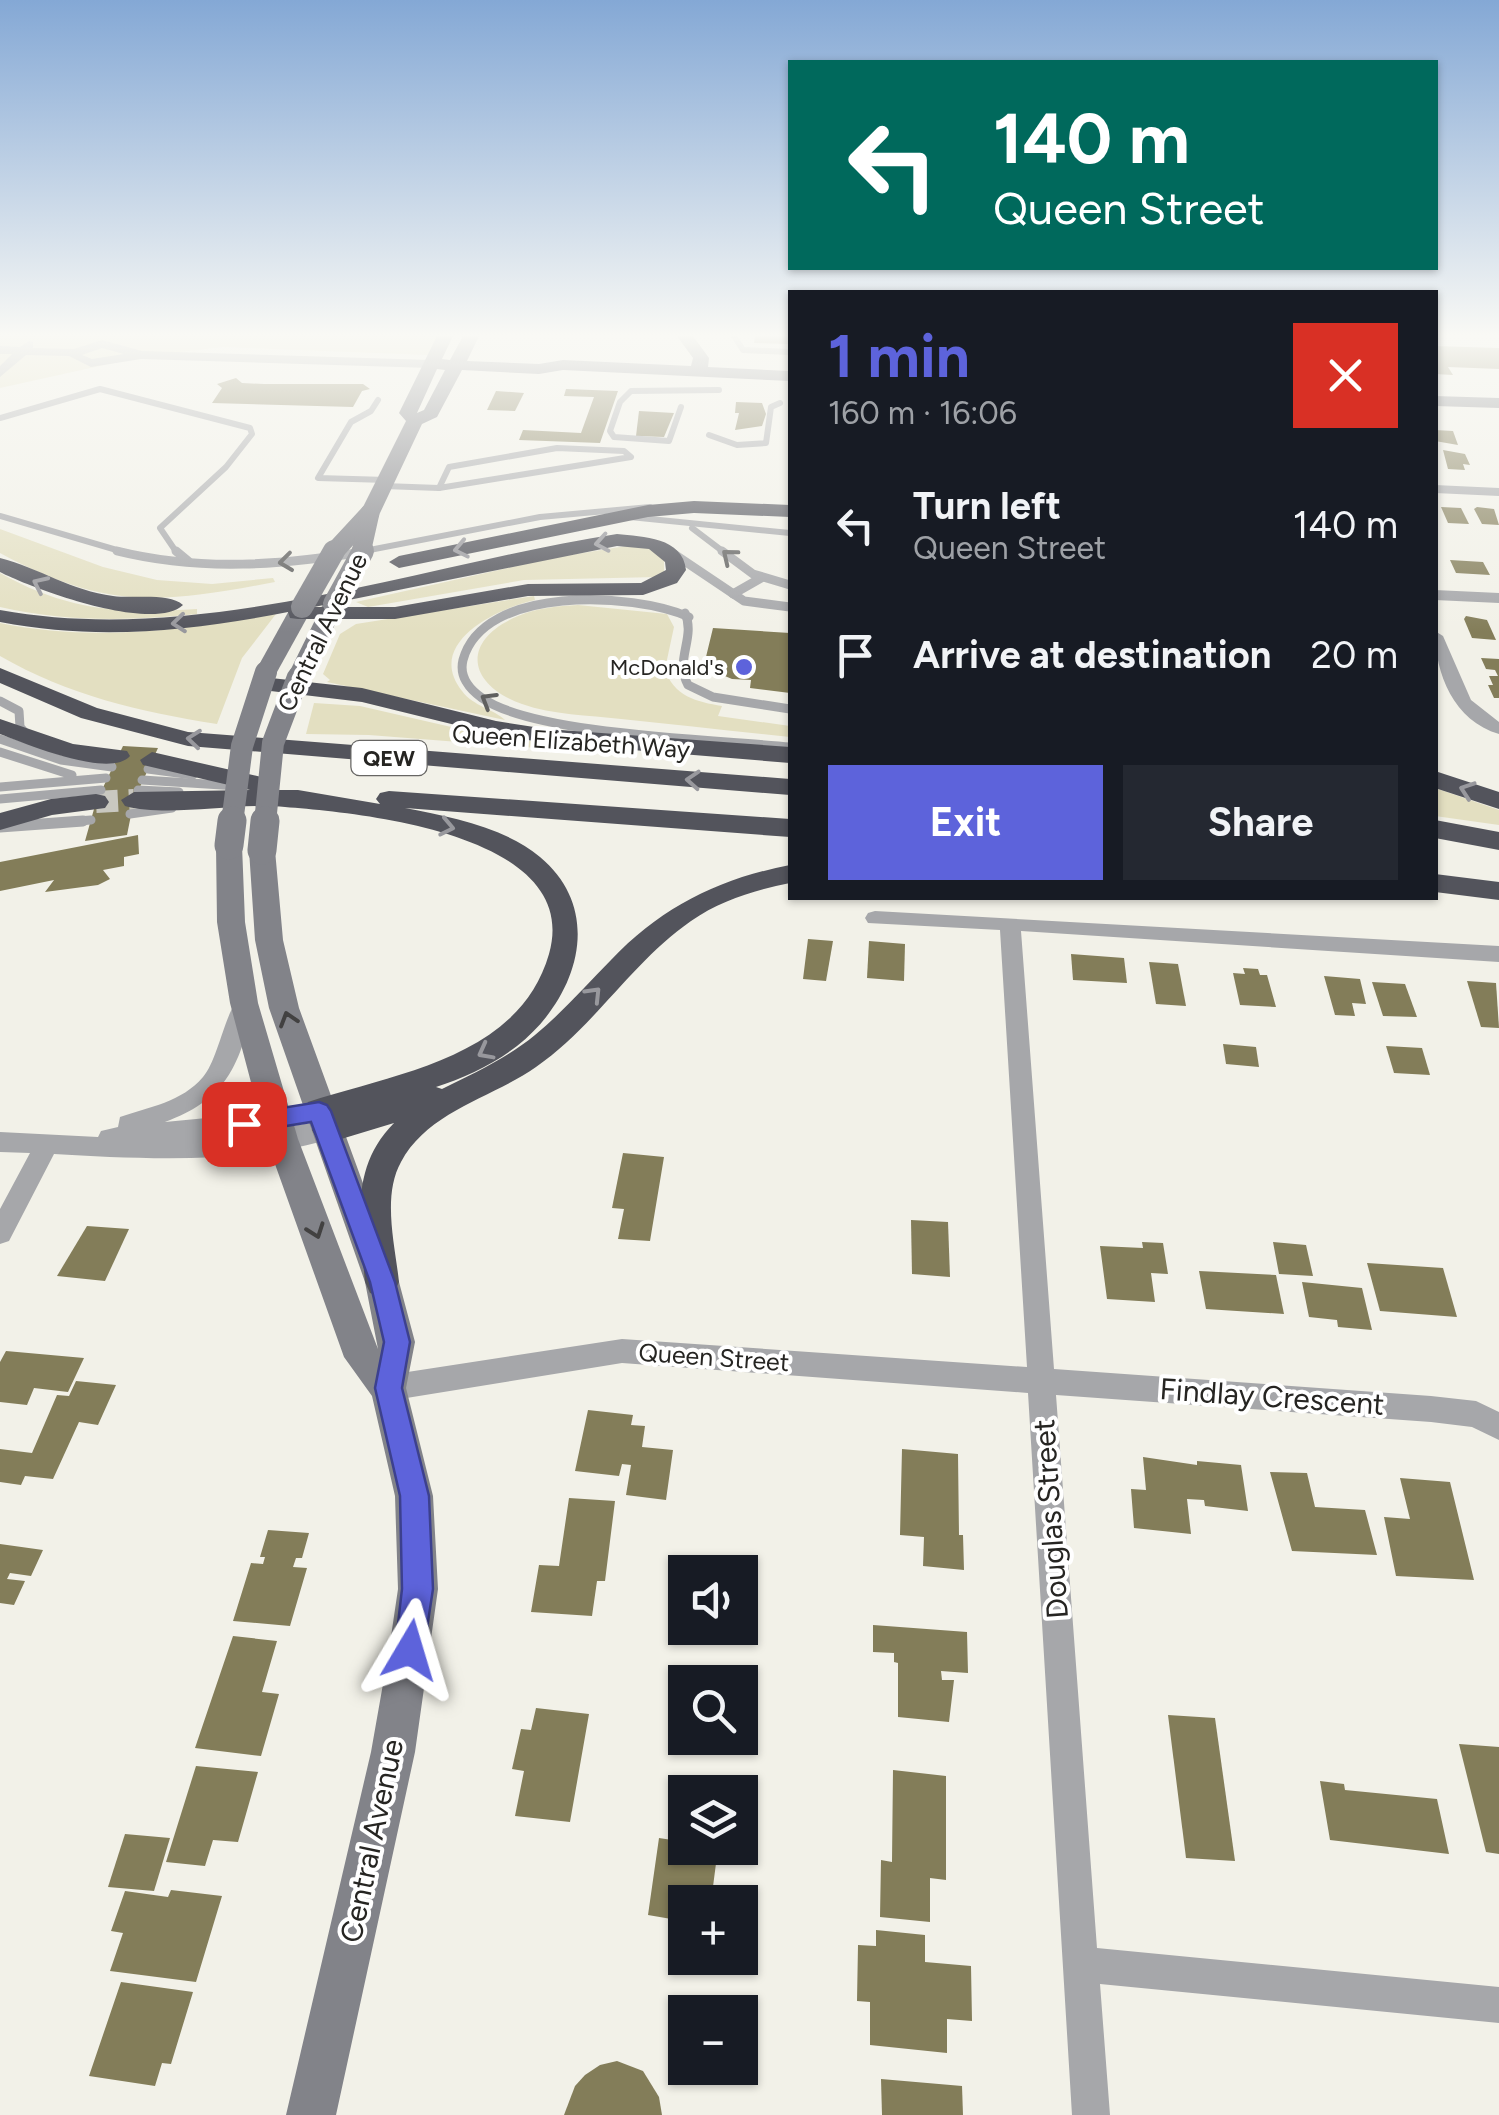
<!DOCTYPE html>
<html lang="en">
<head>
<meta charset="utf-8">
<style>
	:root { --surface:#171b24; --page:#242831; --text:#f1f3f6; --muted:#9ea1a6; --accent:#5d63db }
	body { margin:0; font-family:Figtree,sans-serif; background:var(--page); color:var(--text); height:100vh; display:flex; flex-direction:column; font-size:38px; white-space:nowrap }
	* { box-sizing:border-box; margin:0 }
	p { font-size:32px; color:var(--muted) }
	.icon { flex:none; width:55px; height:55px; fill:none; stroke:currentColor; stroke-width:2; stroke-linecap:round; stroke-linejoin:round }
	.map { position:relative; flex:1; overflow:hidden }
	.side { position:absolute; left:788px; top:290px; width:650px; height:610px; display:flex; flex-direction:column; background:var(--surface); border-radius:0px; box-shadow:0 2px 8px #0004 }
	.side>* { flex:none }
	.guide { position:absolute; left:788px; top:60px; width:650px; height:210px; border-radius:0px; box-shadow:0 2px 8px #0004; background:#00695c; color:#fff; overflow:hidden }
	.fabs { position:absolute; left:668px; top:1555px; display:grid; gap:20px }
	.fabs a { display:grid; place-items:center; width:90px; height:90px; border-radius:0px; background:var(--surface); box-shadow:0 2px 8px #0004; font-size:50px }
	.pin { position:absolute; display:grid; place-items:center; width:85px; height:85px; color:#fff; margin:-42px; border-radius:20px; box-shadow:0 5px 15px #0006 }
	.me { position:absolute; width:110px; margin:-55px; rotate:7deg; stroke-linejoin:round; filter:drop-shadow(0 0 8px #0008) }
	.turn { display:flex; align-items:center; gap:35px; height:210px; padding:0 40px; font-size:45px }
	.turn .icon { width:130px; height:130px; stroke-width:2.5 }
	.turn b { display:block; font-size:70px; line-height:85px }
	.round { display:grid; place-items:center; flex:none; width:105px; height:105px; border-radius:0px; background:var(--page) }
	.head { display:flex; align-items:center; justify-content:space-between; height:170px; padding:0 40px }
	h1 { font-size:60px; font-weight:700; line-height:75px; color:var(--accent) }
	.button { display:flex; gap:20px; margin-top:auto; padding:20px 40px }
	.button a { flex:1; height:115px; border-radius:0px; background:var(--accent); color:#fff; font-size:40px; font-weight:700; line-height:115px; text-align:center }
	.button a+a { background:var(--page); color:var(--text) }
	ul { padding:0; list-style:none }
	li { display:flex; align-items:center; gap:30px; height:130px; padding:0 40px }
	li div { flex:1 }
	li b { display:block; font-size:38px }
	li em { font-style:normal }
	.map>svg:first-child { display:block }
	.green { fill:#e3dfc1 }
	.building { fill:#837d59 }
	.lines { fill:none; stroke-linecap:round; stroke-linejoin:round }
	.highway-tunnel { stroke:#c9c8c0; stroke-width:22; stroke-dasharray:22 11; stroke-linecap:butt }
	.lane-far2 { stroke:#a6a7aa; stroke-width:6 }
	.lane-far1 { stroke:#a6a7aa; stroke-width:9 }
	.lane { stroke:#a6a7aa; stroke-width:11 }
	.street { fill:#a6a7aa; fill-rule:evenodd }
	.secondary { fill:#828389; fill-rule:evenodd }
	.highway { fill:#53545c; fill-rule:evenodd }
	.secondary-bridge-far2 { stroke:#828389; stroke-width:19 }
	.secondary-bridge-far1 { stroke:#828389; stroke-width:22 }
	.secondary-bridge { stroke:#828389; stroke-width:29 }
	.oneway { stroke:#98989d }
	.oneway2 { stroke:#60605f }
	.oneway3 { stroke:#424141 }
	.route { fill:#5d63db; stroke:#3c408e; stroke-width:2.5 }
	.poi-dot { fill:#5d63db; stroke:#fff; stroke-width:4 }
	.labels { text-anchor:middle; stroke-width:8; stroke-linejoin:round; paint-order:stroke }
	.far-poi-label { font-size:22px; fill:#262522; stroke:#fff; text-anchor:end }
	.shield { fill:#fff; stroke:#676664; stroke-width:2.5 }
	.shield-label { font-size:22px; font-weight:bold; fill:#262522 }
	.street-label { font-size:25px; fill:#262522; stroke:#fff }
	.near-street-label { font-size:30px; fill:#262522; stroke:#fff }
</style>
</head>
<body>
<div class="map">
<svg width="1499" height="2115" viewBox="0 0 1499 2115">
	<rect width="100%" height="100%" fill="#f2f1e8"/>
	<g class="green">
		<path d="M0,336H444L428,355L223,347L145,356L0,388Z"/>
		<path d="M0,529L103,567L157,580L212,584L273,578L275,582C161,604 105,610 0,553Z"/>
		<path d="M632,545L651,549L664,557V572L658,577L524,580L368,607L356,602L552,558Z"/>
		<path d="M0,573C68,611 120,614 197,609V614C131,621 66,622 0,607Z"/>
		<path d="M534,596L535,600C498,608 424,643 462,691C473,706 495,710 505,720L327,682L330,680L323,674L340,634L356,624Z"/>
		<path d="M578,605L667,614L674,627L665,669C673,696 697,702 722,706L718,716L790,726V737C734,731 677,725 621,719C588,715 553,715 522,704C466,684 461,640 518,616C537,608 558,606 578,605Z"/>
		<path d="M276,614L242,658L217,724C140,712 68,695 0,656V623C92,642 185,630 276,614Z"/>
		<path d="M314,703L360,706L486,735L553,744L550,749L369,735L306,734Z"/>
		<path d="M1435,788L1499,810V825L1435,816Z"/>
	</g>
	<g class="building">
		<path d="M755,336H790V344L754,343Z"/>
		<path d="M1435,346L1499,348V369L1448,367L1453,375L1435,374Z"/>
		<path d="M236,378L242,383L264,384H363L370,389L362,391L353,407L212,403L222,388L217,384Z"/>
		<path d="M566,389L618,391L600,443L519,440L523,430L581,433L594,397L564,396Z"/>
		<path d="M496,391L524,393L515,411L487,410Z"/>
		<path d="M736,402L762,403L766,414L762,426L735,430L739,413H735Z"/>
		<path d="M639,411L674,413L664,437L636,436Z"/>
		<path d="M1435,430L1453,431L1458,445L1435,441Z"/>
		<path d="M1443,450L1465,454L1470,465L1463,464L1465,470L1448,469Z"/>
		<path d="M1441,507L1461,508L1469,524L1448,523Z"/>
		<path d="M1477,507L1494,509L1499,525L1482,524L1474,509Z"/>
		<path d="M1450,560L1483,562L1490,575L1456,573Z"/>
		<path d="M1466,616L1487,620L1496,640L1472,638L1464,619Z"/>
		<path d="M713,628L790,633V693L750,688L751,680L732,679L713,671L705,661Z"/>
		<path d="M1481,658L1499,659V698H1494L1488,685H1493L1489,676H1498L1495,670L1486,669Z"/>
		<path d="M123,746L158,748L134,800L127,835L85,841L96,802Z"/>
		<path d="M138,835L139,854L124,857V866L103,870L110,879L98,885L45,892L54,880L0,891V862Z"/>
		<path d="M808,939L833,941L826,981L803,979Z"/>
		<path d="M869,941L905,944L904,981L867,978Z"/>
		<path d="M1071,954L1124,958L1127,983L1073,980Z"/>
		<path d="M1149,962L1178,964L1186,1006L1156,1004Z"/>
		<path d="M1243,968L1258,969L1260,975H1267L1276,1007L1240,1005L1233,973L1245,974Z"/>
		<path d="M1324,976L1360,979L1366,1004L1352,1003L1355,1016L1335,1015Z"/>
		<path d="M1467,981L1496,983L1499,1028L1481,1027Z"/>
		<path d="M1372,982L1405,984L1417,1017L1383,1016Z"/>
		<path d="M1223,1044L1256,1047L1259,1067L1226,1064Z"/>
		<path d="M1386,1046L1422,1048L1430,1075L1394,1073Z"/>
		<path d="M623,1153L664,1157L650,1241L618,1239L624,1209L612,1208Z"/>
		<path d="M911,1220L948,1222L950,1277L912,1274Z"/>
		<path d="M87,1226L129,1229L105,1281L57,1276Z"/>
		<path d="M1142,1242L1163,1243L1168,1274L1151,1273L1155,1302L1107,1299L1100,1246L1143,1248Z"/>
		<path d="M1273,1242L1306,1245L1313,1276L1279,1274Z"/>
		<path d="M1367,1263L1443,1268L1457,1317L1380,1311Z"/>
		<path d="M1199,1271L1276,1275L1284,1314L1206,1309Z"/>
		<path d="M1302,1282L1362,1288L1372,1330L1338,1327L1337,1320L1309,1317Z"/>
		<path d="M6,1351L84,1358L68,1392L34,1388L27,1405L0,1402V1362Z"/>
		<path d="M76,1381L116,1385L98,1425L79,1422L53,1479L25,1476L21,1485L0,1482V1449L32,1453L57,1395L69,1396Z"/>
		<path d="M588,1410L633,1415L631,1425L645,1426L642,1447L673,1450L666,1500L626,1495L631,1465L622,1464L619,1476L575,1471Z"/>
		<path d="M902,1449L958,1454L959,1535H963L964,1570L923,1566L924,1537L900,1535Z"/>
		<path d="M1143,1457L1197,1465V1461L1241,1465L1248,1511L1205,1506L1204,1500L1187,1499L1191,1534L1134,1528L1131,1489L1146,1490Z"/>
		<path d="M1270,1472L1307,1473L1315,1507L1365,1510L1377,1555L1292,1551Z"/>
		<path d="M1400,1478L1450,1482L1474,1580L1396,1576L1384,1517L1410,1519Z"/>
		<path d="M569,1498L615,1501L605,1581H597L592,1616L531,1612L539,1565L559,1566Z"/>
		<path d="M268,1530L309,1533L302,1558H296L293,1567L307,1568L290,1626L233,1621L251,1563L263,1564L265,1557H260Z"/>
		<path d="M0,1544L43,1550L31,1576L10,1573L7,1579L25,1581L14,1605L0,1603Z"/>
		<path d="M873,1625L967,1632L968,1673L941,1671L942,1680H954L949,1722L898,1717V1663L894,1662V1653L873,1652Z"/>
		<path d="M233,1636L277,1641L262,1692L279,1694L261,1756L195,1748Z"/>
		<path d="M536,1708L589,1714L570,1822L515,1816L524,1771L512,1769L521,1729L531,1730Z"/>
		<path d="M1168,1715L1215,1718L1235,1861L1186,1858Z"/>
		<path d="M1459,1744L1499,1747V1854L1486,1852Z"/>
		<path d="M196,1766L258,1772L238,1842L213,1840L205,1866L166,1862Z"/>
		<path d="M893,1770L946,1776V1880L930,1878V1922L880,1917L881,1860L892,1862Z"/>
		<path d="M1320,1781L1344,1784L1345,1790L1437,1799L1449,1854L1330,1840Z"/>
		<path d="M125,1834L170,1838L154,1891L108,1887Z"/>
		<path d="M659,1838L685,1842V1848H718L711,1902H685L683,1921L648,1915Z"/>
		<path d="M171,1890L222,1896L196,1982L110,1971L123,1933L111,1931L125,1891L168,1897Z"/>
		<path d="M876,1930L925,1935V1962L971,1966L972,2021L947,2019V2053L870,2045V2002L857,2001L858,1945L876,1946Z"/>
		<path d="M121,1982L193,1992L171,2064L162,2063L155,2086L89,2076Z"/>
		<path d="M617,2061L643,2071L659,2097L662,2115H564L575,2086L585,2075L600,2065Z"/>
		<path d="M881,2079L962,2086L963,2115H882Z"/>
	</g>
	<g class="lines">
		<path class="highway-tunnel" d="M96,802L134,800"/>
		<g class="lane-far2">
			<path d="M734,336L743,350L790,352"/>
			<path d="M378,400L371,411L351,422L318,478L387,480"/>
			<path d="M681,407L669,441L614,437L610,431L620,402L631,391L719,390"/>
			<path d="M0,418L100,389L250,428L252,434L226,467L160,528L177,553"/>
			<path d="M709,435L737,445L766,443L771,407L780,403"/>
			<path d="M557,448L624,451L631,457L439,488L449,467Z"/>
			<path d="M384,486L439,488"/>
			<path d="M0,516L127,553"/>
			<path d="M630,517L790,533"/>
			<path d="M692,528L725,553"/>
			<path d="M354,553L540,517L650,507"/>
		</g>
		<g class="lane-far1">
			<path d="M117,551C202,572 283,565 369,551"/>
			<path d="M176,551L188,561"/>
			<path d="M722,551L753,574L790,585"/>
			<path d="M674,554L744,601L790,607"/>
			<path d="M733,594L761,578"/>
			<path d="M685,613C696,638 674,660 688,685L713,697L790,709"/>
			<path d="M689,617C633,592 483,585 463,660C459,676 469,689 482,698C534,735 720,740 790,747"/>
			<path d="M0,701L19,711L20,727L28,736"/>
			<path d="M0,739L61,760L112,767"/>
			<path d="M0,752L72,775"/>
			<path d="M148,769L193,775"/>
			<path d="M142,780L238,786"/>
			<path d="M0,787L106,778"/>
			<path d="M138,790L179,792"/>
			<path d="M0,799L101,790"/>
			<path d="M130,814L172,808"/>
			<path d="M51,823L91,820"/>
		</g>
		<path class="lane" d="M0,827L83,821"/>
		<g class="street">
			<path d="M102,340L142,351L431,360L437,364L431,368L141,359L91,367L69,356L26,355L0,377V366L12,354H0V346L20,347L29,341L33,342V348L74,349ZM102,348L124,354L92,359L82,355Z"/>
			<path d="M1435,485L1499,488V496L1435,493Z"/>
			<path d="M1435,590L1499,593V603L1435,600Z"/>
			<path d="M1435,631L1443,636L1471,700L1499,722V734C1454,721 1435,674 1435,631Z"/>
			<path d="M875,911L1499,946V962L1021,931L1054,1369L1431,1396L1476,1401L1499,1412V1440L1472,1427L1431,1422L1056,1395L1097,1948L1499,1987V2023L1100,1984L1110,2115H1072L1028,1393L622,1363L388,1401L378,1397L374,1388L378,1379L388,1375L622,1339L1027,1367L1000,930L868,923L865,918L868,913Z"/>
			<path d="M243,996L254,1004C239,1066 227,1099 165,1122L278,1111L319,1102L327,1104L331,1111L327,1118L262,1131L328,1120L336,1123L340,1130L336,1137C252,1165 141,1159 54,1154L9,1241L0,1244V1209L30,1153L0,1152V1132L98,1137L101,1131L118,1127L120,1117C149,1107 182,1102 203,1077C219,1059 227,1001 243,996Z"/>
		</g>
		<g class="secondary">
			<path d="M437,336H453L442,359L450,360L463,336H479L467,361L539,364L563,360L691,366L693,358L677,336H693L709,358L708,367L790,371V381L563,370L539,374L462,370L437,417L422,424L380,513L370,519L363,517L360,513L406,421L399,413ZM437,369L445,370L424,410L417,413Z"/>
			<path d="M1435,396L1499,398V408L1435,406Z"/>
			<path d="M334,598L345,604L309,677L298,684L290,682L287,677L323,604Z"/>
			<path d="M302,601L313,607L277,672L274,677H258L255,672L291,607Z"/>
			<path d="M229,836L242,845L245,922L258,1003L298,1139L378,1349L365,1282L269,1008L255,940L249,850L253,844H271L275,850L283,940L299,1008L399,1282L415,1342L406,1388L433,1496L438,1589L415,1752L336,2115H286L371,1752L389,1650L398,1589L395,1496L372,1396L344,1357L266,1139L230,1003L217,922L216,845Z"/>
		</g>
		<g class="highway">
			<path d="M694,501L790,505V517L694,513L648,517L399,568L389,562L399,556L648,505Z"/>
			<path d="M617,534C643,537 683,537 686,570L677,583L643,595L528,596L395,619H298L290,618L288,612C191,631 98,641 0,622V610C202,647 417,565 617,534ZM617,546L649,549L665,562L666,570L641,583L528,584L395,607H314Z"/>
			<path d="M0,558C39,568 72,591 113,596C133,599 169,592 183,605C153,633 33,589 0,572Z"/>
			<path d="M0,668L97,708L188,732L790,779V795L188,746L81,718L0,683Z"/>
			<path d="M262,677L362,688L496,721L547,729L790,747V763L547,743L496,735L362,702L254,689L251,684L254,679Z"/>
			<path d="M0,719L73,744L127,751L130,756C110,779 26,744 0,734Z"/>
			<path d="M152,752L270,779L273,785L270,790H298L380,804L376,799L380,793L389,791L790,819V837L405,808C451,817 504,827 540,857C606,912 577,999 517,1046C494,1064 464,1078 436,1087L442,1089C474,1073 507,1058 535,1035C562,1013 586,985 611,960C662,907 718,879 790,865V883C755,890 721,900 691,921C632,962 595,1026 536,1067C492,1098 428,1111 401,1162C382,1196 395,1245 399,1282L394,1293L382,1297L370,1293L365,1282C360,1226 349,1168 394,1123L328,1143L317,1139L312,1130L316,1123L308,1120L303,1111L308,1102C396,1073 519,1058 549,954C583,834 362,813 285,807C237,802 169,818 125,806L121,800L134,792L250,790L143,765L140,760Z"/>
			<path d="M1435,771L1499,792V809L1435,788Z"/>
			<path d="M96,794L105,796L109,802L105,808L52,815L0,830V813L51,799Z"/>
			<path d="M1435,820L1499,832V850L1435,838Z"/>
			<path d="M1435,874L1499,882V900L1435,892Z"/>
		</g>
		<g class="secondary-bridge-far2">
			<path d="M333,553L370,513"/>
			<path d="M361,553L370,513"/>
		</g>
		<g class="secondary-bridge-far1">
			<path d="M334,604L363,551"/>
			<path d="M302,607L334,551"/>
			<path d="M232,823L242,746L266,672"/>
			<path d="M265,823L273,743L298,677"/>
		</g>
		<g class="secondary-bridge">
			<path d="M229,845L232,821"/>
			<path d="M262,850L265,821"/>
		</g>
	</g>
	<defs><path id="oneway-chevron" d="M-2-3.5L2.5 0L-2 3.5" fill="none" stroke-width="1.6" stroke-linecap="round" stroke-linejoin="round" transform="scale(2.5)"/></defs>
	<g class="oneway">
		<use href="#oneway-chevron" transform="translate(602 543) rotate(170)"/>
		<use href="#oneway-chevron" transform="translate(461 549) rotate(168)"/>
		<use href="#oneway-chevron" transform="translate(40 584) rotate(-155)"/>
		<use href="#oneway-chevron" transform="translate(179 623) rotate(174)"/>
		<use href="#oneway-chevron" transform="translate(194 739) rotate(-174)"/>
		<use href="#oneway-chevron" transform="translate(693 780) rotate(-176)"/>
		<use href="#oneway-chevron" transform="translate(1467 790) rotate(-161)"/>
		<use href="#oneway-chevron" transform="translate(447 827) rotate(12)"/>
		<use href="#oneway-chevron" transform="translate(594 994) rotate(-46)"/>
		<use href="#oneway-chevron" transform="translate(485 1052) rotate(152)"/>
	</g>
	<g class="oneway2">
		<use href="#oneway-chevron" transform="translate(729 556) rotate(-141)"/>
		<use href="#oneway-chevron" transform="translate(286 562) rotate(173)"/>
		<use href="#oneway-chevron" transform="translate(488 700) rotate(-149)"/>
	</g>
	<g class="oneway3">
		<use href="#oneway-chevron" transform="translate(288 1019) rotate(-107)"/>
		<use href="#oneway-chevron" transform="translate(316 1231) rotate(70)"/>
	</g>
	<linearGradient id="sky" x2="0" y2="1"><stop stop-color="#84a8d5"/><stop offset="0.53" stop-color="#f9f9f5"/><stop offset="1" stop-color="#f9f9f5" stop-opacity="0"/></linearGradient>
	<rect width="1499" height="632" fill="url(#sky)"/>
	<path class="route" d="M319,1102L327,1105L331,1111L395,1282L410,1342L402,1388L429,1496L433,1589L422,1661L410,1666L399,1661L395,1650L402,1589L400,1496L375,1388L384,1342L370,1282L311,1122L244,1133L236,1131L232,1124L236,1117L244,1114Z"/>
	<circle class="poi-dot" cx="744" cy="667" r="10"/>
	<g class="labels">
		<g class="far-poi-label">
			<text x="724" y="675">McDonald's</text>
		</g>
		<rect class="shield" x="351.5" y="741" width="75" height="34" rx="8"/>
		<g class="shield-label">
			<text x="389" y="766">QEW</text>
		</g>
		<g class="street-label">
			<text transform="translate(322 632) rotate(-64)" y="9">Central Avenue</text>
			<text transform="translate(571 741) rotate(4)" y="9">Queen Elizabeth Way</text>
			<text transform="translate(714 1357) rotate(4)" y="9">Queen Street</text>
		</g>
		<g class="near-street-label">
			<text transform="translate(1272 1397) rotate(4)" y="10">Findlay Crescent</text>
			<text transform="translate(1051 1519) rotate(-94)" y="10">Douglas Street</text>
			<text transform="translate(372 1841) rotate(-78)" y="10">Central Avenue</text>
		</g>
	</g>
</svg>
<div class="fabs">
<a><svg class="icon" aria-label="sound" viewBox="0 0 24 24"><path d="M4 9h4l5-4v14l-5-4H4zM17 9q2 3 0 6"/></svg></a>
<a><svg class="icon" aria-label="search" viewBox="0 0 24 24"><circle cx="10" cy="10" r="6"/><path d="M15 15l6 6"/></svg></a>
<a><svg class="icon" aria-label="layers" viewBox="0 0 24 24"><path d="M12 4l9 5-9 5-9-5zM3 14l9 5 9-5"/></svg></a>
<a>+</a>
<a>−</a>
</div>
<div class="pin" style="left:244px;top:1124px;background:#d93025"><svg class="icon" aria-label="arrive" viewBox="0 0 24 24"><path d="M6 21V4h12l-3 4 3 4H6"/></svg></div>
<svg class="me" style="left:410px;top:1650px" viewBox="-20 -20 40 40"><path d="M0-17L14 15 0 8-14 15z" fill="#5d63db" stroke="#fff" stroke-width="4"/></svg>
<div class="guide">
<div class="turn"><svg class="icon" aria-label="left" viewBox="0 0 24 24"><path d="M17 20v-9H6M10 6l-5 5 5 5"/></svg><div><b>140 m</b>Queen Street</div></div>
</div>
<section class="side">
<div class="head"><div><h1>1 min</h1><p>160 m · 16:06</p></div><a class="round" style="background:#d93025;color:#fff"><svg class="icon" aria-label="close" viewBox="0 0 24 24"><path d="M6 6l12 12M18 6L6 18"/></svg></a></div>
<ul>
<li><svg class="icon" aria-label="left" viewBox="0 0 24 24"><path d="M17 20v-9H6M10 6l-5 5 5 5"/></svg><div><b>Turn left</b><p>Queen Street</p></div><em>140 m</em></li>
<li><svg class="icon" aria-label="arrive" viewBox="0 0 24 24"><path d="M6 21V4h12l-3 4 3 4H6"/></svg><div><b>Arrive at destination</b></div><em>20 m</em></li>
</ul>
<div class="button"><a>Exit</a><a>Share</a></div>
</section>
</div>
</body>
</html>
